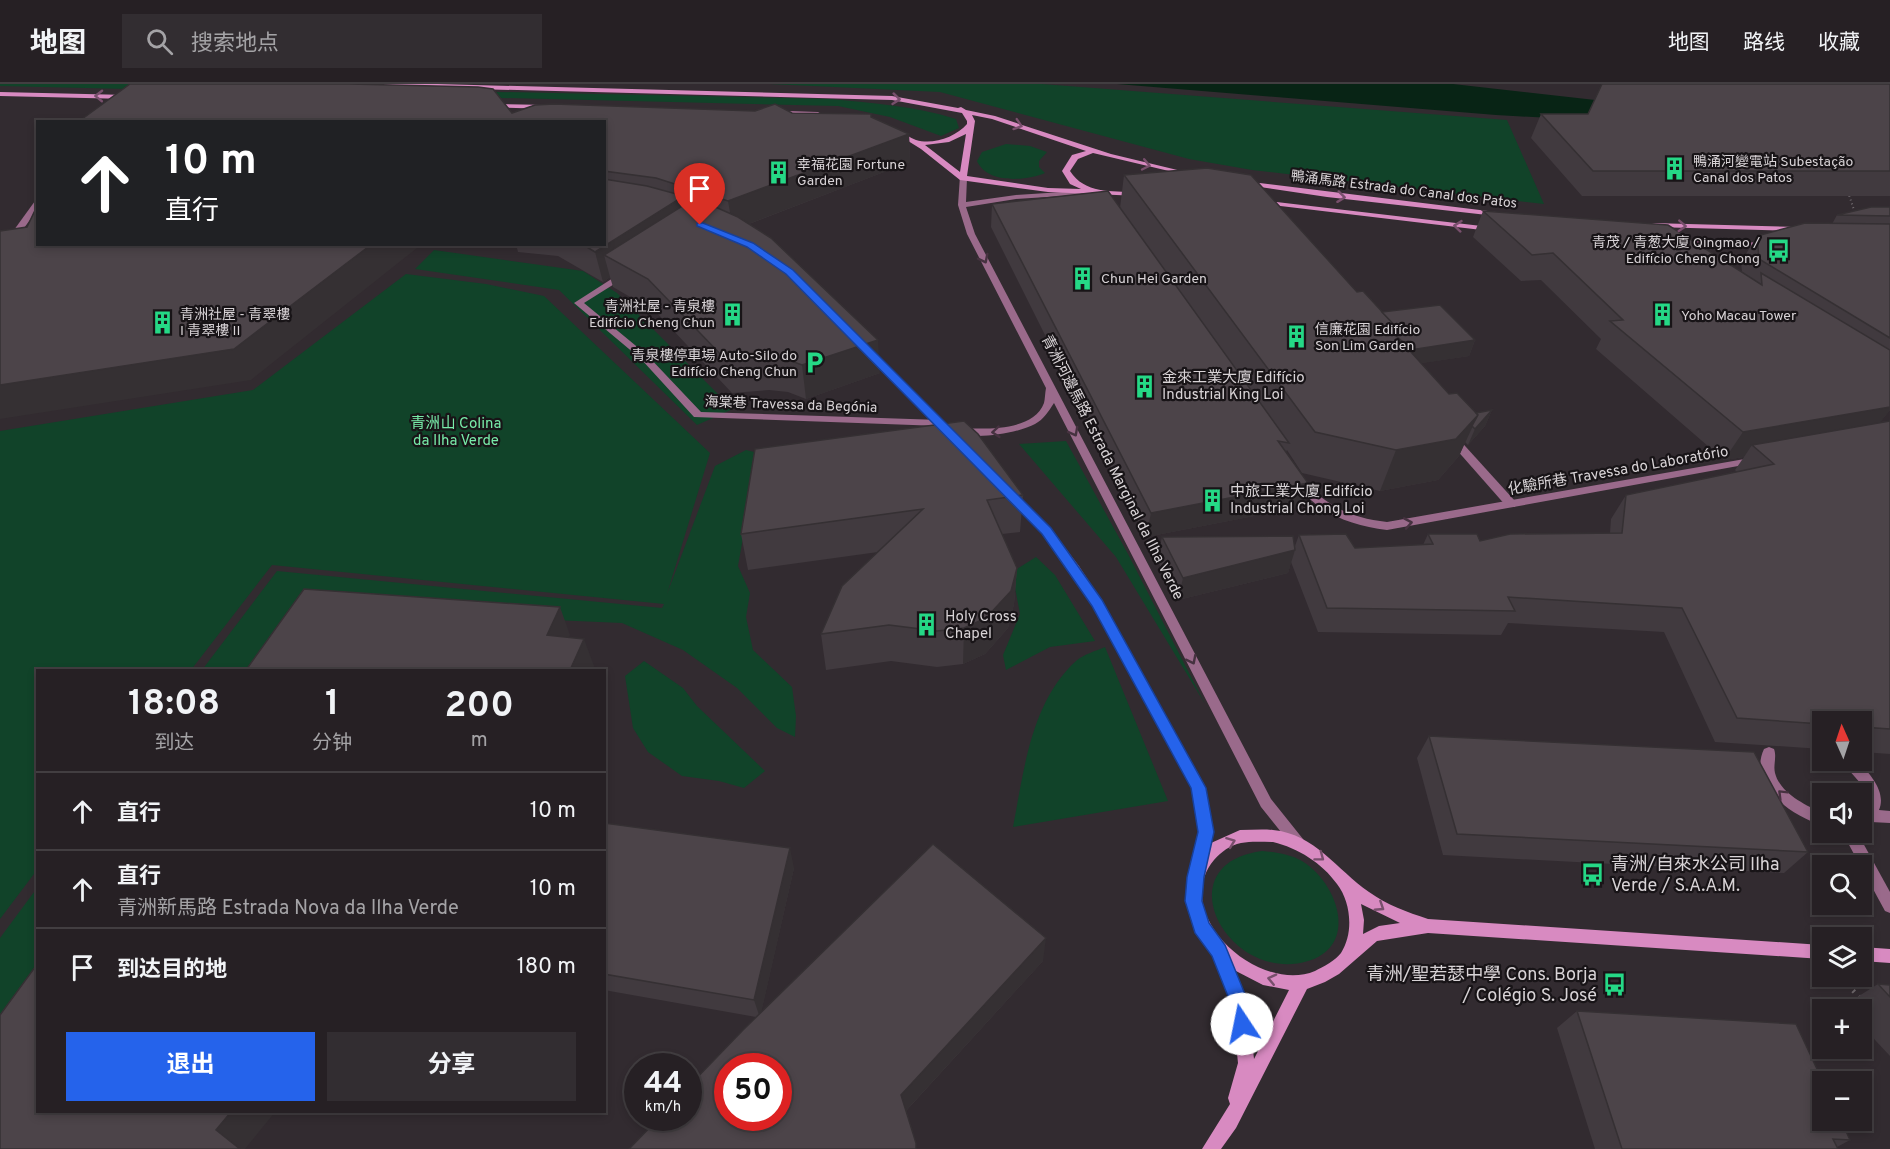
<!DOCTYPE html>
<html lang="zh">
<head>
<meta charset="utf-8">
<style>
	:root { --surface:#262024; --page:#322d31; --text:#f1f3f6; --muted:#a4a3a6; --line:#423e41; --accent:#2563eb }
	body { margin:0; font-family:Overpass,"Noto Sans SC",sans-serif; background:var(--page); color:var(--text); height:100vh; display:flex; flex-direction:column; font-size:22px; white-space:nowrap }
	* { box-sizing:border-box; margin:0 }
	p { font-size:20px; color:var(--muted) }
	.icon { flex:none; width:33px; height:33px; fill:none; stroke:currentColor; stroke-width:2; stroke-linecap:round; stroke-linejoin:round }
	.map { position:relative; flex:1; overflow:hidden }
	.sheet { position:absolute; left:36px; top:585px; width:570px; height:444px; display:flex; flex-direction:column; background:var(--surface); border-radius:0px; box-shadow:0 3px 9px #0003,0 0 0 2px var(--line) }
	.sheet>* { flex:none }
	.hud { position:absolute; left:36px; top:36px; width:570px; height:126px; border-radius:0px; box-shadow:0 3px 9px #0003,0 0 0 2px var(--line); background:#202124; color:#fff; overflow:hidden }
	.needle { width:39px; rotate:357deg }
	.fabs { position:absolute; left:1812px; top:627px; display:grid; gap:12px }
	.fabs a { display:grid; place-items:center; width:60px; height:60px; border-radius:0px; background:var(--surface); box-shadow:0 3px 9px #0003,0 0 0 2px var(--line); font-size:30px }
	.speed { position:absolute; left:624px; top:969px; display:flex; gap:12px; font-size:30px; font-weight:700; text-align:center }
	.speed>* { display:grid; place-content:center; width:78px; height:78px; border-radius:50%; background:var(--surface); box-shadow:0 3px 9px #0003,0 0 0 2px var(--line); line-height:1 }
	.speed small { font-size:15px; font-weight:400 }
	.speed .limit { border:9px solid #d22; background:#fff; color:#111 }
	.pin { position:absolute; display:grid; place-items:center; width:51px; height:51px; color:#fff; margin:-62px -26px; border-radius:50% 50% 50% 0; rotate:-45deg; box-shadow:0 0 6px #0007 }
	.pin .icon { rotate:45deg }
	.me { position:absolute; width:66px; margin:-33px; rotate:349deg; stroke-linejoin:round; filter:drop-shadow(0 0 4px #0008) }
	.turn { display:flex; align-items:center; gap:21px; height:126px; padding:0 30px; font-size:27px }
	.turn .icon { width:78px; height:78px; stroke-width:2.5 }
	.turn b { display:block; font-size:42px; line-height:51px }
	.eta { display:flex; justify-content:space-evenly; align-items:center; height:102px; text-align:center }
	.eta b { font-size:36px; font-weight:700; line-height:42px }
	.button { display:flex; gap:12px; margin-top:auto; padding:12px 30px }
	.button a { flex:1; height:69px; border-radius:0px; background:var(--accent); color:#fff; font-size:24px; font-weight:700; line-height:69px; text-align:center }
	.button a+a { background:var(--page); color:var(--text) }
	ul { padding:0; list-style:none }
	li { display:flex; align-items:center; gap:18px; height:78px; padding:0 30px; border-top:2px solid var(--line) }
	li div { flex:1 }
	li b { display:block; font-size:22px }
	li em { font-style:normal }
	header { display:flex; align-items:center; gap:36px; box-sizing:border-box; height:84px; padding:0 30px; background:var(--surface); border-bottom:2px solid var(--line) }
	header strong { font-size:28px }
	nav { display:flex; gap:33px; margin-inline-start:auto; font-size:21px }
	.search { width:420px; height:54px; background:var(--page); display:flex; align-items:center; gap:15px; box-sizing:border-box; padding:0 21px; border-radius:0px; color:var(--muted); font-size:22px }
	.map>svg:first-child { display:block }
	.green { fill:#114329 }
	.water { fill:#082415 }
	.lines { fill:none; stroke-linecap:round; stroke-linejoin:round }
	.path-far1 { stroke:#706a6e; stroke-width:2; stroke-dasharray:1 3; stroke-linecap:butt }
	.path { stroke:#706a6e; stroke-width:4.5; stroke-dasharray:2 6; stroke-linecap:butt }
	.service { fill:#9a6a8b; fill-rule:evenodd }
	.pedestrian { fill:#9a6a8b; fill-rule:evenodd }
	.minor { fill:#9a6a8b; fill-rule:evenodd }
	.tertiary { fill:#9a6a8b; fill-rule:evenodd }
	.secondary { fill:#d88ac1; fill-rule:evenodd }
	.wall { fill:#413a3f }
	.shaded-wall { fill:#353033 }
	.building { fill:#4c4449; stroke:#353033; stroke-width:1.5; fill-rule:evenodd }
	.oneway { stroke:#784f6c }
	.oneway2 { stroke:#463240 }
	.route { fill:#2563eb; stroke:#184099; stroke-width:1.5 }
	.labels { text-anchor:middle; stroke-width:4.5; stroke-linejoin:round; paint-order:stroke }
	.far-poi-label { font-size:14px; fill:#d8d3d6; stroke:#181417; text-anchor:start }
	.far-street-label { font-size:14px; fill:#d8d3d6; stroke:#181417 }
	.poi-label { font-size:15px; fill:#d8d3d6; stroke:#181417; text-anchor:start }
	.park-label { font-size:15px; fill:#78eba9; stroke:#181417 }
	.street-label { font-size:15px; fill:#d8d3d6; stroke:#181417 }
	.near-poi-label { font-size:18px; fill:#d8d3d6; stroke:#181417; text-anchor:start }
</style>
</head>
<body>
<header>
<strong>地图</strong>
<div class="search"><svg class="icon" aria-label="search" viewBox="0 0 24 24"><circle cx="10" cy="10" r="6"/><path d="M15 15l6 6"/></svg>搜索地点</div>
<nav><a>地图</a><a>路线</a><a>收藏</a></nav>
</header>
<div class="map">
<svg width="1890" height="1065" viewBox="0 0 1890 1065">
	<rect width="100%" height="100%" fill="#322b30"/>
	<g class="green">
		<path d="M0,0H128L830,15C873,19 915,22 956,35L959,44L941,52L890,33L838,22L0,2Z"/>
		<path d="M770,0H1042L1507,36L1544,120L1252,86L1189,75L940,8Z"/>
		<path d="M1006,60L1030,62L1047,68L1039,77V83L1045,89C1026,97 987,100 977,77L982,68Z"/>
		<path d="M434,166L583,187L617,209L733,325L697,341L559,206L415,185Z"/>
		<path d="M406,190L486,200L544,212L710,369L667,510L715,382L746,366L758,369L738,482L750,509L746,533L753,566L792,603L796,632L795,653L777,644L737,604L683,566L622,539L342,527L270,586H202L277,487L662,524L664,520L272,481L191,586H38L37,786L0,835V347L253,306Z"/>
		<path d="M1066,357L1128,470L1205,620L1116,473L1019,360Z"/>
		<path d="M1036,473L1055,491L1095,557L1050,563L1006,586L1003,571L1020,530L1012,488Z"/>
		<path d="M1105,563L1168,717L1013,743C1024,686 1031,618 1076,577C1084,570 1096,567 1105,563Z"/>
		<path d="M644,577L683,604L697,622L765,687L744,704L719,697L682,692L648,668L633,644L625,592Z"/>
		<path d="M1262,767C1276,768 1289,770 1302,777C1337,798 1360,861 1308,877C1228,901 1163,780 1262,767Z"/>
		<path d="M37,804V914L0,967V854Z"/>
	</g>
	<path class="water" d="M1117,0H1453L1613,18L1659,40L1496,31Z"/>
	<g class="lines">
		<path class="path-far1" d="M1848,108L1855,129"/>
		<path class="path" d="M1842,895L1862,916"/>
		<g class="service">
			<path d="M1769,663L1774,665C1777,673 1773,681 1775,689C1780,709 1805,721 1822,729V741C1793,733 1747,701 1764,665Z"/>
			<path d="M1840,676H1856C1869,688 1887,708 1879,726L1890,727V739L1871,738L1862,743V729L1867,722V714L1862,701Z"/>
			<path d="M1842,748H1857L1890,808V829L1885,827Z"/>
		</g>
		<g class="pedestrian">
			<path d="M624,187L627,188V192L584,219L647,271L701,328L940,336L945,339L940,342L694,333L641,275L574,219Z"/>
			<path d="M1452,351L1456,352L1515,417L1516,420L1515,423H1507L1448,356V352Z"/>
		</g>
		<g class="minor">
			<path d="M35,117H38V125L13,159H7L6,157Z"/>
			<path d="M1756,373L1761,376L1760,378L1387,446C1348,441 1315,428 1292,395L1297,392L1301,393C1324,421 1350,434 1387,438Z"/>
		</g>
		<g class="tertiary">
			<path d="M960,92L967,94L966,118L1016,111L1078,107L1082,109L1078,111L1016,115L966,123L975,150L1271,715L1303,755L1305,759L1303,763L1298,765L1293,763L1261,723L1054,319C1048,328 1044,335 1035,340C1019,349 969,358 955,347L960,344C984,345 1033,348 1044,319C1045,315 1045,309 1046,304L967,150L958,121Z"/>
			<path d="M870,266L873,267L956,350V354H948L867,271L865,269Z"/>
			<path d="M1011,407L1015,408L1050,444L1079,482L1101,516L1204,700L1213,748L1202,791L1197,793L1192,791L1190,786L1199,748L1192,705L1092,521L1071,488L1042,450L1007,414L1006,411L1007,408Z"/>
		</g>
		<g class="secondary">
			<path d="M359,0H438L892,12L958,24L961,23L966,26L995,32L1111,70L1194,90L1190,92L1093,69L1078,75L1070,87C1085,110 1111,107 1136,108L1140,110L1139,112L1048,108L960,96L921,65L892,47L899,45C904,49 910,54 916,56C933,61 956,53 967,40V37L962,29L892,16L362,2ZM972,31L992,35L1086,67L1072,71L1062,87L1070,100L1081,105L1048,104L967,92L975,37ZM966,50L960,88L925,61L949,58Z"/>
			<path d="M0,8L128,11L131,13L128,15L0,12Z"/>
			<path d="M490,20L548,21L551,23L548,25L488,23L487,22Z"/>
			<path d="M775,27L818,28L821,30L818,32L773,30L772,29Z"/>
			<path d="M1243,97L1496,128L1500,130L1496,132L1327,113L1246,101H1243Z"/>
			<path d="M1260,116L1490,143L1494,145L1490,147L1263,120L1259,118Z"/>
			<path d="M1651,139L1799,143L1803,145L1799,147L1654,143L1650,141Z"/>
			<path d="M1678,156L1766,159L1770,161L1766,163L1681,160L1677,158Z"/>
			<path d="M1240,746C1251,746 1262,745 1273,746C1315,750 1337,786 1369,808C1387,821 1407,828 1428,835L1822,861V875L1428,849L1377,857L1339,890L1325,898L1307,905L1236,1044L1221,1065H1202L1230,1020L1228,1014L1238,979L1232,920L1212,867L1203,858L1190,828L1188,804L1196,776L1211,759ZM1273,758C1298,764 1322,779 1337,800C1351,818 1354,849 1341,869C1336,876 1323,883 1315,887C1259,911 1169,830 1214,776C1221,768 1230,761 1241,759C1251,757 1263,758 1273,758ZM1361,820L1400,839L1379,842L1363,850L1364,836ZM1234,886L1263,901L1289,906L1254,975L1248,920Z"/>
			<path d="M1862,863L1890,865V879L1862,877Z"/>
		</g>
	</g>
	<g class="wall">
		<path d="M1890,0V112H1582L1531,54L1541,30H1588Z"/>
		<path d="M755,27L872,33L909,50L910,78L749,140L880,289L806,315L788,308L769,306L732,309L656,228L613,203L610,193L603,198L558,172L518,168L516,160H604V38L512,29Z"/>
		<path d="M1124,91L1357,208L1382,228L1475,256L1469,272L1421,279L1449,310L1476,329L1492,326L1485,342L1468,361L1465,358L1459,372L1438,396L1380,407L1302,389L1287,366L1286,368L1300,423L1146,453L991,143L992,120L1120,124Z"/>
		<path d="M1890,123V326L1880,338L1890,337V670L1862,668V638H1822V665L1715,658L1664,548L1508,539L1501,551L1318,548L1291,478L1288,489L1178,516L1157,476L1162,453L1295,462L1299,451L1355,464L1423,461L1428,450L1480,457L1610,449L1611,435L1626,411L1737,388L1735,386L1744,373L1724,376L1596,265L1601,255L1541,196L1521,197L1473,153L1483,127L1742,188L1741,178L1757,152L1832,140L1837,131Z"/>
		<path d="M1023,411L1020,448L1002,450L1017,484L1014,520L1008,544L985,570L963,580L937,583L891,577L826,586L821,550L878,468L748,486L741,450Z"/>
		<path d="M1429,652L1808,768L1784,789L1443,771L1417,674Z"/>
		<path d="M604,739L794,784L761,928L1043,877L906,1027L756,933L604,906Z"/>
		<path d="M1878,900L1890,901V972L1862,942V926H1846L1843,922Z"/>
		<path d="M1577,927L1850,1056L1837,1063L1838,1065H1595L1557,944Z"/>
	</g>
	<g class="shaded-wall">
		<path d="M909,50L910,78L733,146L728,117Z"/>
		<path d="M684,112L689,141L604,171L610,193L603,198L595,168Z"/>
		<path d="M372,160H422L251,296L0,335V301Z"/>
		<path d="M878,256L880,289L806,315L802,281Z"/>
		<path d="M1475,256L1469,272L1398,283L1403,267Z"/>
		<path d="M1890,323V326L1871,350L1752,361L1744,373L1724,376L1743,348Z"/>
		<path d="M1492,326L1485,342L1468,361L1475,345Z"/>
		<path d="M1478,331L1459,372L1438,396L1380,407L1396,366Z"/>
		<path d="M1308,399L1300,423L1146,453L1151,429Z"/>
		<path d="M1295,466L1288,489L1178,516L1183,494Z"/>
		<path d="M1017,484L1014,520L1008,544L985,570L963,580L964,544Z"/>
		<path d="M560,523L570,551L559,578L547,551Z"/>
		<path d="M584,555L594,582L593,586H570Z"/>
		<path d="M790,764L794,784L760,934L754,916Z"/>
		<path d="M1046,854L1043,877L902,1031L901,1011Z"/>
		<path d="M231,1028H275L245,1065H240L216,1046Z"/>
	</g>
	<g class="building">
		<path d="M130,0H350L478,3L493,5L512,29L535,21L554,20L755,27L775,20L792,29L871,30V33L909,50L728,117L656,94L604,87V38H78Z"/>
		<path d="M1602,0H1890V87H1593L1541,30H1588Z"/>
		<path d="M1207,84L1251,91L1357,208L1363,207L1398,245L1391,246L1449,310L1457,309L1478,331L1456,355L1396,366L1315,348L1124,91Z"/>
		<path d="M604,95L647,102L684,112L595,168L582,160H604Z"/>
		<path d="M1108,107L1289,359L1278,357L1308,399L1151,429L992,120Z"/>
		<path d="M695,114L738,133L771,154L878,256L802,281L783,274L764,273L726,276L648,195L604,171Z"/>
		<path d="M38,120V160H372L234,265L0,301V147L27,143Z"/>
		<path d="M1871,123H1890V132L1837,131Z"/>
		<path d="M1483,127L1668,141L1762,201L1761,189L1890,266V323L1743,348L1610,237L1623,236L1553,169L1532,171Z"/>
		<path d="M1805,139L1890,140V254L1759,175L1757,152Z"/>
		<path d="M1440,221L1475,256L1410,266L1396,251L1398,245L1382,228Z"/>
		<path d="M1492,326L1475,345L1472,342L1478,331L1476,329Z"/>
		<path d="M964,337L978,350L1023,411L987,416L1017,484L1011,507L986,534L964,544L937,547L889,541L821,550L842,502L923,425L741,450L755,365Z"/>
		<path d="M1890,337V645L1862,643V638H1822V640L1737,634L1682,524L1508,513L1515,527L1327,524L1299,451L1346,450L1355,464L1433,460L1428,450H1477L1480,457L1510,450L1622,449L1626,411L1774,380L1752,361Z"/>
		<path d="M1293,452L1295,466L1183,494L1162,453Z"/>
		<path d="M304,505L560,523L547,551L584,555L570,586H246Z"/>
		<path d="M1429,652L1754,668L1808,768L1457,750Z"/>
		<path d="M604,739L790,764L754,916L604,890Z"/>
		<path d="M933,760L1046,854L901,1011L916,1059V1065H629L659,1034H688V1003L743,946ZM728,982H778V1034H728Z"/>
		<path d="M38,879V1028H231L216,1046L240,1065H0V931Z"/>
		<path d="M1878,900L1890,901V913Z"/>
		<path d="M1577,927L1796,940L1823,998L1822,1036H1841L1850,1056L1833,1055L1838,1065H1622Z"/>
	</g>
	<defs><path id="oneway-chevron" d="M-2-3.5L2.5 0L-2 3.5" fill="none" stroke-width="1.6" stroke-linecap="round" stroke-linejoin="round" transform="scale(1.5)"/></defs>
	<g class="oneway">
		<use href="#oneway-chevron" transform="translate(99 12) rotate(-179)"/>
		<use href="#oneway-chevron" transform="translate(896 15) rotate(6)"/>
		<use href="#oneway-chevron" transform="translate(1018 41) rotate(18)"/>
		<use href="#oneway-chevron" transform="translate(1146 81) rotate(12)"/>
		<use href="#oneway-chevron" transform="translate(1341 113) rotate(7)"/>
		<use href="#oneway-chevron" transform="translate(1458 142) rotate(-174)"/>
		<use href="#oneway-chevron" transform="translate(1682 142) rotate(3)"/>
		<use href="#oneway-chevron" transform="translate(1231 758) rotate(-21)"/>
		<use href="#oneway-chevron" transform="translate(1320 773) rotate(37)"/>
		<use href="#oneway-chevron" transform="translate(1380 823) rotate(33)"/>
		<use href="#oneway-chevron" transform="translate(1272 895) rotate(-167)"/>
	</g>
	<g class="oneway2">
		<use href="#oneway-chevron" transform="translate(984 175) rotate(63)"/>
		<use href="#oneway-chevron" transform="translate(996 348) rotate(175)"/>
		<use href="#oneway-chevron" transform="translate(1074 348) rotate(62)"/>
		<use href="#oneway-chevron" transform="translate(1408 439) rotate(-10)"/>
		<use href="#oneway-chevron" transform="translate(1192 576) rotate(63)"/>
		<use href="#oneway-chevron" transform="translate(1782 710) rotate(-135)"/>
	</g>
	<path class="route" d="M697,139H703L753,159L793,186L1051,444L1102,516L1206,704L1214,748L1204,793L1202,817L1209,839L1225,861L1249,920L1251,940L1249,946L1242,949L1236,946L1231,920L1212,872L1195,849L1185,817L1187,793L1198,748L1191,704L1092,522L1042,450L786,190L747,163L697,142Z"/>
	<defs>
		<symbol id="building-bare" viewBox="-9 -9 18 18"><path d="M-4-6H4V6H1V3H-1V6H-4ZM-2.5-4.3h1.7v1.8h-1.7ZM.8-4.3h1.7v1.8H.8ZM-2.5-1h1.7V.8h-1.7ZM.8-1h1.7V.8H.8Z" fill="#25d886" stroke="#181417" stroke-width="2.5" paint-order="stroke"/></symbol>
		<symbol id="bus-bare" viewBox="-9 -9 18 18"><path d="M-5-6H5V4H4V6H2V4H-2V6H-4V4H-5ZM-3.5-4V0h7V-4ZM-3.5 1.2v1.5H-2V1.2ZM2 1.2v1.5H3.5V1.2Z" fill="#25d886" stroke="#181417" stroke-width="2.5" paint-order="stroke"/></symbol>
		<symbol id="parking-bare" viewBox="-9 -9 18 18"><path d="M-3.5-5.5H1a3.5 3.5 0 0 1 0 7H-1V5.5H-3.5ZM-1-3.4V-.6H.8a1.4 1.4 0 0 0 0-2.8Z" fill="#25d886" stroke="#181417" stroke-width="2.5" paint-order="stroke"/></symbol>
	</defs>
	<g fill-rule="evenodd">
		<use href="#building-bare" x="1658" y="68" width="33" height="33"/>
		<use href="#building-bare" x="762" y="72" width="33" height="33"/>
		<use href="#bus-bare" x="1762" y="150" width="33" height="33"/>
		<use href="#building-bare" x="1066" y="178" width="33" height="33"/>
		<use href="#building-bare" x="716" y="214" width="33" height="33"/>
		<use href="#building-bare" x="1646" y="214" width="33" height="33"/>
		<use href="#building-bare" x="146" y="222" width="33" height="33"/>
		<use href="#building-bare" x="1280" y="236" width="33" height="33"/>
		<use href="#parking-bare" x="798" y="262" width="33" height="33"/>
		<use href="#building-bare" x="1128" y="286" width="33" height="33"/>
		<use href="#building-bare" x="1196" y="400" width="33" height="33"/>
		<use href="#building-bare" x="910" y="524" width="33" height="33"/>
		<use href="#bus-bare" x="1576" y="774" width="33" height="33"/>
		<use href="#bus-bare" x="1598" y="884" width="33" height="33"/>
	</g>
	<g class="labels">
		<g class="far-poi-label">
			<text x="1693" y="82">鴨涌河變電站 Subestação<tspan x="1693" dy="16">Canal dos Patos</tspan></text>
			<text x="797" y="85">幸福花園 Fortune<tspan x="797" dy="16">Garden</tspan></text>
			<text x="1760" y="163" text-anchor="end">青茂 / 青葱大廈 Qingmao /<tspan x="1760" dy="16">Edifício Cheng Chong</tspan></text>
			<text x="1101" y="199">Chun Hei Garden</text>
			<text x="715" y="227" text-anchor="end">青洲社屋 - 青泉樓<tspan x="715" dy="16">Edifício Cheng Chun</tspan></text>
			<text x="180" y="235">青洲社屋 - 青翠樓<tspan x="180" dy="16">I 青翠樓 II</tspan></text>
			<text x="1681" y="236">Yoho Macau Tower</text>
			<text x="1315" y="250">信廉花園 Edifício<tspan x="1315" dy="16">Son Lim Garden</tspan></text>
			<text x="797" y="276" text-anchor="end">青泉樓停車場 Auto-Silo do<tspan x="797" dy="16">Edifício Cheng Chun</tspan></text>
		</g>
		<g class="far-street-label">
			<text transform="translate(1404 105) rotate(7)" y="5">鴨涌馬路 Estrada do Canal dos Patos</text>
			<text transform="translate(791 320) rotate(2)" y="5">海棠巷 Travessa da Begónia</text>
		</g>
		<g class="poi-label">
			<text x="1162" y="298">金來工業大廈 Edifício<tspan x="1162" dy="17">Industrial King Loi</tspan></text>
			<text x="1230" y="412">中旅工業大廈 Edifício<tspan x="1230" dy="17">Industrial Chong Loi</tspan></text>
			<text x="945" y="537">Holy Cross<tspan x="945" dy="17">Chapel</tspan></text>
		</g>
		<g class="park-label">
			<text x="456" y="344">青洲山 Colina<tspan x="456" dy="17">da Ilha Verde</tspan></text>
		</g>
		<g class="street-label">
			<text transform="translate(1113 383) rotate(63)" y="5">青洲河邊馬路 Estrada Marginal da Ilha Verde</text>
			<text transform="translate(1618 386) rotate(-10)" y="5">化驗所巷 Travessa do Laboratório</text>
		</g>
		<g class="near-poi-label">
			<text x="1611" y="786">青洲/自來水公司 Ilha<tspan x="1611" dy="21">Verde / S.A.A.M.</tspan></text>
			<text x="1597" y="896" text-anchor="end">青洲/聖若瑟中學 Cons. Borja<tspan x="1597" dy="21">/ Colégio S. José</tspan></text>
		</g>
	</g>
</svg>
<div class="fabs">
<a><svg class="needle" viewBox="-14 -14 28 28"><path d="M0-13l5 13h-10z" fill="#e53935"/><path d="M0 13l5-13h-10z" fill="#a4a3a6"/></svg></a>
<a><svg class="icon" aria-label="sound" viewBox="0 0 24 24"><path d="M4 9h4l5-4v14l-5-4H4zM17 9q2 3 0 6"/></svg></a>
<a><svg class="icon" aria-label="search" viewBox="0 0 24 24"><circle cx="10" cy="10" r="6"/><path d="M15 15l6 6"/></svg></a>
<a><svg class="icon" aria-label="layers" viewBox="0 0 24 24"><path d="M12 4l9 5-9 5-9-5zM3 14l9 5 9-5"/></svg></a>
<a>+</a>
<a>−</a>
</div>
<div class="speed"><div>44<small>km/h</small></div><div class="limit">50</div></div>
<div class="pin" style="left:700px;top:141px;background:#d93025"><svg class="icon" aria-label="arrive" viewBox="0 0 24 24"><path d="M6 21V4h12l-3 4 3 4H6"/></svg></div>
<svg class="me" style="left:1242px;top:940px" viewBox="-20 -20 40 40"><circle r="19" fill="#fff"/><path d="M0-13L10 11 0 6-10 11z" fill="#2563eb"/></svg>
<div class="hud">
<div class="turn"><svg class="icon" aria-label="ahead" viewBox="0 0 24 24"><path d="M12 20V5M6 11l6-6 6 6"/></svg><div><b>10 m</b>直行</div></div>
</div>
<section class="sheet">
<div class="eta">
<div><b>18:08</b><p>到达</p></div>
<div><b>1</b><p>分钟</p></div>
<div><b>200</b><p>m</p></div>
</div>
<ul>
<li><svg class="icon" aria-label="ahead" viewBox="0 0 24 24"><path d="M12 20V5M6 11l6-6 6 6"/></svg><div><b>直行</b></div><em>10 m</em></li>
<li><svg class="icon" aria-label="ahead" viewBox="0 0 24 24"><path d="M12 20V5M6 11l6-6 6 6"/></svg><div><b>直行</b><p>青洲新馬路 Estrada Nova da Ilha Verde</p></div><em>10 m</em></li>
<li><svg class="icon" aria-label="arrive" viewBox="0 0 24 24"><path d="M6 21V4h12l-3 4 3 4H6"/></svg><div><b>到达目的地</b></div><em>180 m</em></li>
</ul>
<div class="button"><a>退出</a><a>分享</a></div>
</section>
</div>
</body>
</html>
